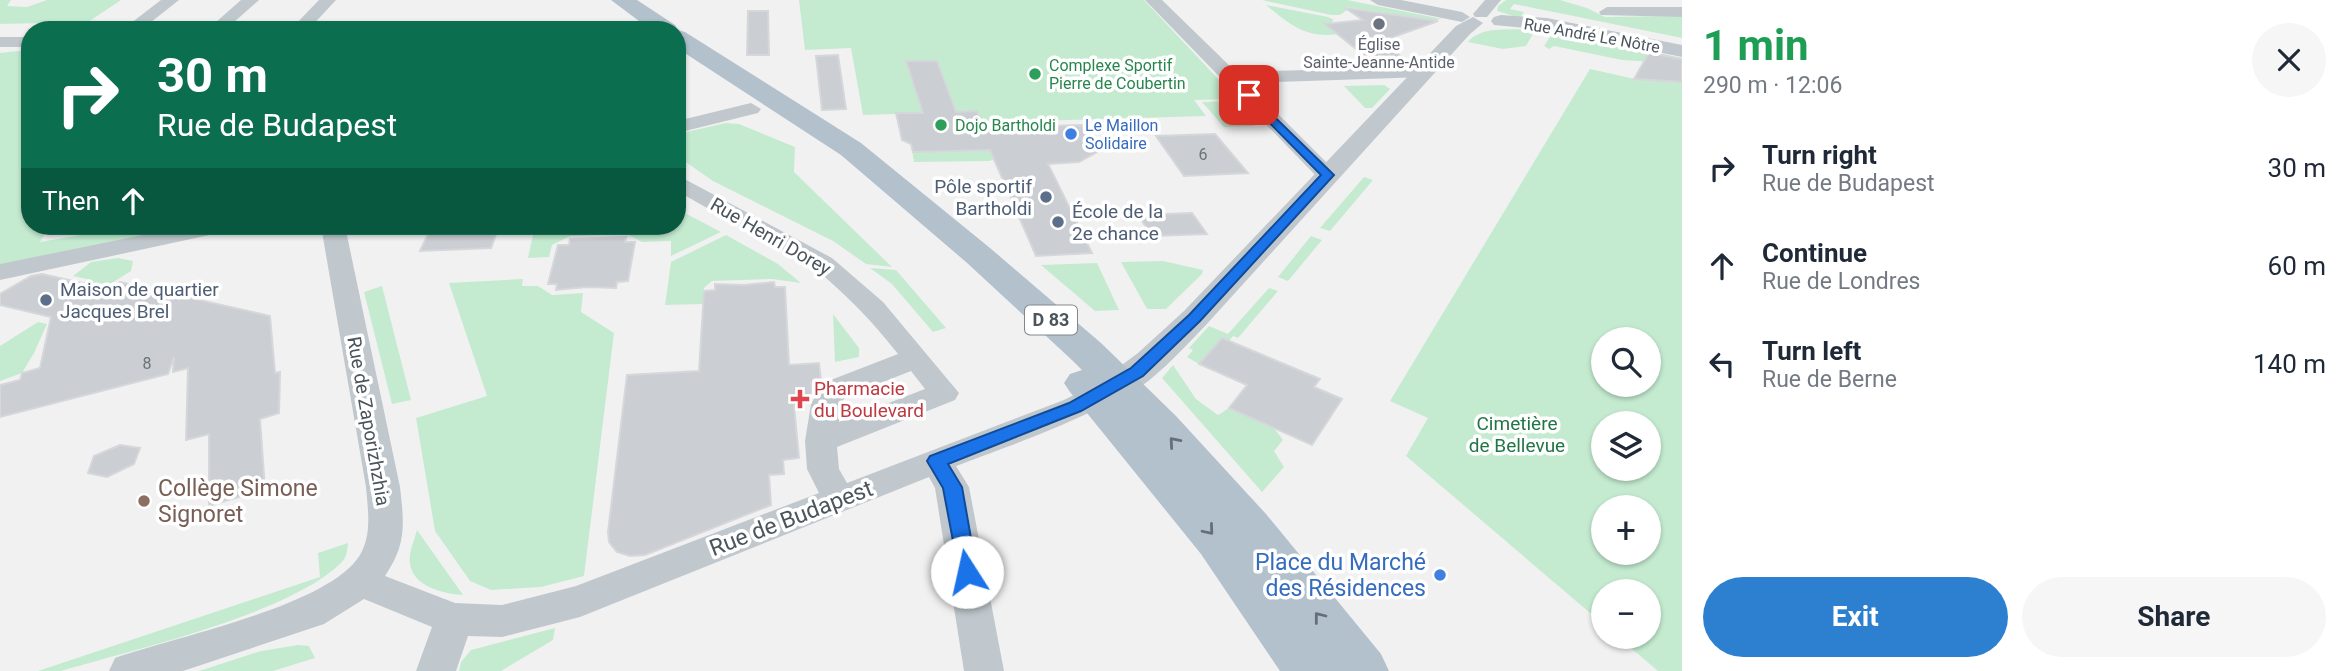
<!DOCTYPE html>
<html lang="en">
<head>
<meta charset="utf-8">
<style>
	:root { --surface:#fff; --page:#f6f6f7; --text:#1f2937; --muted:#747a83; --accent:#2d80d0 }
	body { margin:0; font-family:Roboto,sans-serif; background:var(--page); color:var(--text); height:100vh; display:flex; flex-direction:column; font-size:26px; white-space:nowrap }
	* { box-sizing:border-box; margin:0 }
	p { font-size:23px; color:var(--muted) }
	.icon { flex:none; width:38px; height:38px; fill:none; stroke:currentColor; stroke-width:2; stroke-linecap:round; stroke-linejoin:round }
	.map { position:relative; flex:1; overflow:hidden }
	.panel { display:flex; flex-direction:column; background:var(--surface); width:665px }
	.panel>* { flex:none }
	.banner { position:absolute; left:21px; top:21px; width:665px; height:214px; border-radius:28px; box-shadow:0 2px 5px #0004; background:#0b6e4f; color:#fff; overflow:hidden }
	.buttons { position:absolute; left:1591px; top:327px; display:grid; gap:14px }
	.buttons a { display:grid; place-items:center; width:70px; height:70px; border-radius:50%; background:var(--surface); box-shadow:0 2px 5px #0004; font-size:35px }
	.pin { position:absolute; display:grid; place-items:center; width:60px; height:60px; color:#fff; margin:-30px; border-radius:14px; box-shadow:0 4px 10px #0006 }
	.me { position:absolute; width:77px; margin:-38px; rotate:350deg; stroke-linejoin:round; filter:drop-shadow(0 0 5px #0008) }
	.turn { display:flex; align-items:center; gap:24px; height:147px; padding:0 21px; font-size:32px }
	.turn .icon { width:91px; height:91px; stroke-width:2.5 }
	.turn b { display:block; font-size:49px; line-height:60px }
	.then { display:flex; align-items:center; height:66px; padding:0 21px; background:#0003; gap:14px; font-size:26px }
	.round { display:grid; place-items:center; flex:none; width:74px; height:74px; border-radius:37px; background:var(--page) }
	.headline { display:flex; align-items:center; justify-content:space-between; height:119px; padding:0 21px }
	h1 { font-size:42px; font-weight:700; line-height:52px; color:#1e9e55 }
	.button { display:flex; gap:14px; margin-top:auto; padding:14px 21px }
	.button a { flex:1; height:80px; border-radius:42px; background:var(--accent); color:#fff; font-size:28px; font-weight:700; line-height:80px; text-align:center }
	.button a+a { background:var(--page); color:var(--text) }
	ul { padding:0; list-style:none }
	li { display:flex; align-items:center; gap:21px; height:98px; padding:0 21px }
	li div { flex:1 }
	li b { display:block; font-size:26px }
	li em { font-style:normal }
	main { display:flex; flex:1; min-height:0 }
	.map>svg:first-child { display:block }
	.green { fill:#c4ebd0; fill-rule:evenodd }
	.building { fill:#cbced2; stroke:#d5d7db; stroke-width:2 }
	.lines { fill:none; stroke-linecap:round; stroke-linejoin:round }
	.minor { fill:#c0c8cd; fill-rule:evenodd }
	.tertiary { fill:#c0c8cd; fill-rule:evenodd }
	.primary { fill:#b3c1cc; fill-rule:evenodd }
	.oneway { stroke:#647078 }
	.route { fill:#1a73e8; stroke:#114b97; stroke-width:2 }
	.worship-dot { fill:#6b7280; stroke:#fff; stroke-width:2.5 }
	.leisure-dot { fill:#2e9e5b; stroke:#fff; stroke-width:2.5 }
	.shop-dot { fill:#3f7fe0; stroke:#fff; stroke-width:2.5 }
	.service-dot { fill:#5c6f8a; stroke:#fff; stroke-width:2.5 }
	.health-dot { fill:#e0444e; stroke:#fff; stroke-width:2.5 }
	.education-dot { fill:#8d6e63; stroke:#fff; stroke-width:2.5 }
	.labels { text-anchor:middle; stroke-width:7; stroke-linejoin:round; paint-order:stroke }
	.far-street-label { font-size:16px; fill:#4a555c; stroke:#fff }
	.far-worship-label { font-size:16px; fill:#5b616d; stroke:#fff }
	.far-leisure-label { font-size:16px; fill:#27864d; stroke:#fff; text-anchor:start }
	.far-shop-label { font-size:16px; fill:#366cbe; stroke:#fff; text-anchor:start }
	.number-label { font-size:16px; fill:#6a737a }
	.shield { fill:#fff; stroke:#80888d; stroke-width:2 }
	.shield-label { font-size:18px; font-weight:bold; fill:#4a555c }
	.service-label { font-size:19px; fill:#4e5e75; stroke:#fff; text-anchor:start }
	.street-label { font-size:19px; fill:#4a555c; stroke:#fff }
	.health-label { font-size:19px; fill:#be3a42; stroke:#fff; text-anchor:start }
	.park-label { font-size:19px; fill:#227646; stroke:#fff }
	.near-education-label { font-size:23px; fill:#785e54; stroke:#fff; text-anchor:start }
	.near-street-label { font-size:23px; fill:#4a555c; stroke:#fff }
	.near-shop-label { font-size:23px; fill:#366cbe; stroke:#fff; text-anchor:end }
</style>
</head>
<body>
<main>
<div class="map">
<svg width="1682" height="671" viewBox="0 0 1682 671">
	<rect width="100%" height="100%" fill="#f2f1f1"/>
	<g class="green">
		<path d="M0,0H11L7,6L27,7L47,0H121L88,22L0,24Z"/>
		<path d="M799,0H1144L1237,99L1194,100L1206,116L1003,122L1018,153L989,161L914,162L911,144H907L910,142L902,140L896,114L863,115L851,48L805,50Z"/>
		<path d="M1262,0H1347L1442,19L1434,20L1346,7L1347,10L1340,15H1331Z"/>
		<path d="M1506,0H1560L1587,8L1605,17L1682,16V38L1514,4L1510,9L1524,12L1520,18L1497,11L1498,6Z"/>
		<path d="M1266,5L1328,17L1334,20L1328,25L1338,34C1306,39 1289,24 1266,5Z"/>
		<path d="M1526,29L1535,30L1526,46L1503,49L1468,42C1481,26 1507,30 1526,29Z"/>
		<path d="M1554,31L1682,58V64L1622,60L1554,46L1549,49L1544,46Z"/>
		<path d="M17,51H30V226H49L40,242L100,232L103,226H185L2,264L0,268V53Z"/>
		<path d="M1590,69L1635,79L1682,82V671H1658L1618,637H1648V592H1603V624L1406,456L1428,418L1390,401ZM1603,340H1648V385H1603ZM1603,424H1648V469H1603ZM1603,508H1648V553H1603Z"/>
		<path d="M1384,85L1390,89L1372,108H1365L1344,86Z"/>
		<path d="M1232,101H1233L1255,126L1224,127L1202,102Z"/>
		<path d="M726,123L739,124L795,147L794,172L892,267L866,264L833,241L713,181L677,156V134Z"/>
		<path d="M1364,177L1373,180L1330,231L1320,228Z"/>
		<path d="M677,209L721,232L671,256V241L642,242L627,234L570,236L552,245L549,257L528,258L535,226H677Z"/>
		<path d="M726,235L778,264L801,283L772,279L712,281L704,288L703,304L665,305L671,262Z"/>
		<path d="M1311,236L1322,240L1288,281L1278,277Z"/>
		<path d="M118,258L133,261L131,271L104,288L86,284L91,280L73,276L91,262Z"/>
		<path d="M1163,261L1203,270L1202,274L1166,309H1147L1121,262Z"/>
		<path d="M1097,263L1119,310L1095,311L1041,265Z"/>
		<path d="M870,268L896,270L946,328L933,332L892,284Z"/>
		<path d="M523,279L522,286H538L552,295L583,293L581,312L614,333L584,576L541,587L491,590L470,581L435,531L416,418L487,396L449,283Z"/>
		<path d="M382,286L411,400L392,404L364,292Z"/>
		<path d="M1269,288L1278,291L1238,338L1233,336L1229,341L1222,338L1199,364L1187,357L1193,350L1189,348L1209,326L1228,334Z"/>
		<path d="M833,314L859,348V357L835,362Z"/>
		<path d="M38,322L47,324L34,353L22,373L0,381V346Z"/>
		<path d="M1173,365L1196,399L1218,415L1229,408L1274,428L1283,440L1274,451L1284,467L1262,492L1162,378Z"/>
		<path d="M417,530L463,595C443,594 412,586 410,563C408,553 415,539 417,530Z"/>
		<path d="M348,543C347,551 347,557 341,563C287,615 135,649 61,671H38L320,577L318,553Z"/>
		<path d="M555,628L553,640L501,671H459L461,662L471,650Z"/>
		<path d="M298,645L309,646L315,658L273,671H199L261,651Z"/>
	</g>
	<g class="building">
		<path d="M1345,8L1438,21L1382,41L1403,58H1367L1325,24L1363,20Z"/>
		<path d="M748,11H768L769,55H747Z"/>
		<path d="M1649,53L1682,59V82L1634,79Z"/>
		<path d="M838,55L846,109L822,110L816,56Z"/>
		<path d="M906,61H937L956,112L977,111L984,128L1082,125L1097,152L1079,162L1048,164L1092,253L1036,256L990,150L913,152L911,144L902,140L896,113H923Z"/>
		<path d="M1215,134L1248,173L1184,176L1156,136Z"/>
		<path d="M1192,213L1207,234L1152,236L1138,215Z"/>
		<path d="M432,226H499L491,248L420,251Z"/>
		<path d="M626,237L625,242H635L628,281L617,282L616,288L587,287L556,290L557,284H548L558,245H569L570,239Z"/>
		<path d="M42,274L109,289L120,282L270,316L275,373L280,372L279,413L260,419L265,489L209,506V434L186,440L188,368L173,372L174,357L168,374L0,417V385L20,380L22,373L40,368L51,317L0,305V294L31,276Z"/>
		<path d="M774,282L775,287H785L789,365L819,363L821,381L811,383L812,393L794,406L799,458L783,460L784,474L769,475L771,505L645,555L630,556L617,552L609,542L608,532L627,375L699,371L704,291L715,290V284L744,285Z"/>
		<path d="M1222,338L1320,379L1314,387L1342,399L1312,445L1229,408L1247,385L1199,364Z"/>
		<path d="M120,445L140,448L134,464L107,477L88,473L94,456Z"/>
	</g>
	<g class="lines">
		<g class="minor">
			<path d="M161,0H179L141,30H122Z"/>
			<path d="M241,0H259L225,30H207Z"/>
			<path d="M319,0H336L308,30H290Z"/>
			<path d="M1145,0H1162L1236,72L1425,67L1434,72L1425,77L1247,83L1339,175L1336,180H1320Z"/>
			<path d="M1370,0H1401L1462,12L1470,17L1462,22L1378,5Z"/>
			<path d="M1485,0H1501L1487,17H1475L1473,14Z"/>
			<path d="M1607,7H1682V17L1601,15L1599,12Z"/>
			<rect x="0" y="37" width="30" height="10"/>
			<path d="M751,103L761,109L758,113L677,133V121Z"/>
			<path d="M677,175L832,258L883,302L959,393L955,400L837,447L839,469L847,483L1064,400L1103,380L1114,377L1125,380L1129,387C1115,409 988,454 956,466L969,487L1004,671H964L935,488L929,477L580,617L502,637L468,636L456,671H416L432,627L364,599L324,624L183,671H109L115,658C174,637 329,606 360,555C372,534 368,511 366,487L321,226H345L400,487C404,523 407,544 385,576L455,603L502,605L576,586L819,493L807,469L805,441L811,404L823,383L898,354C873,322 846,294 814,268L677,191ZM911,371L925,389L839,422L841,404L845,397Z"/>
			<path d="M186,226H231L227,231L219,233L0,280V264Z"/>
		</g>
		<g class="tertiary">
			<path d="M1501,15L1547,18L1682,45V57L1547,30L1494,25L1491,21L1494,17Z"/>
			<path d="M1473,17L1483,23L1470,34L1206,325C1189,342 1146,391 1123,395C1118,396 1113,394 1107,392L1102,384L1107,376L1138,353L1184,311L1456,26Z"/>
		</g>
		<path class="primary" d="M611,0H637L675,25L678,30L685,32L861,143L990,248L1101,343L1176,416L1266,514L1381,654L1389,671H1280L1201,554L1070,392L1064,383L1070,374L1082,370L1073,361L966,262L841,155L677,48V30H651Z"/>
	</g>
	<defs><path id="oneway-chevron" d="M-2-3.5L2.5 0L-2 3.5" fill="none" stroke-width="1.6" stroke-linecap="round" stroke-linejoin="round" transform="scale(1.75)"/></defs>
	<g class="oneway">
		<use href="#oneway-chevron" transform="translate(1174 442) rotate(-131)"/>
		<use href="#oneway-chevron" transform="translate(1209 530) rotate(50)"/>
		<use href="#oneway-chevron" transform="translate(1319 617) rotate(-128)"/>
	</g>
	<path class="route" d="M1249,92L1334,175L1200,321L1143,376L1081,411L948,464L962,487L977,572L974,578L967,581L960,578L943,488L927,461L930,456L1069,403L1131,368L1189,315L1321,175L1245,98V93Z"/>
	<circle class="worship-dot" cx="1379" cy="24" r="7"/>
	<g class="leisure-dot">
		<circle cx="1035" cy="74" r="7"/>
		<circle cx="941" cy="125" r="7"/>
	</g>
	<g class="shop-dot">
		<circle cx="1071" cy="134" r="7"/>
		<circle cx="1440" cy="575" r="7"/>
	</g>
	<g class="service-dot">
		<circle cx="1046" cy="197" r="7"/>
		<circle cx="1058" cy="222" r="7"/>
		<circle cx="46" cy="300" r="7"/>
	</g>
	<path class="health-dot" d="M796.5 388.5h7v7h7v7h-7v7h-7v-7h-7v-7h7z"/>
	<circle class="education-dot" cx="144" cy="501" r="7"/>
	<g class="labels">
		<g class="far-street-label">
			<text transform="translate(1592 35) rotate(10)" y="6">Rue André Le Nôtre</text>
		</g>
		<g class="far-worship-label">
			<text x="1379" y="50">Église<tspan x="1379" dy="18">Sainte-Jeanne-Antide</tspan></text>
		</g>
		<g class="far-leisure-label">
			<text x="1049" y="71">Complexe Sportif<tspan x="1049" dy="18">Pierre de Coubertin</tspan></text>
			<text x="955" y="131">Dojo Bartholdi</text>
		</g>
		<g class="far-shop-label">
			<text x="1085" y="131">Le Maillon<tspan x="1085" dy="18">Solidaire</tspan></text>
		</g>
		<g class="number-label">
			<text x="1203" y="160">6</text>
			<text x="147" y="369">8</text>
		</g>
		<rect class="shield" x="1025" y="305.5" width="52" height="29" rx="5"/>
		<g class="shield-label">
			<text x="1051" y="326">D 83</text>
		</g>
		<g class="service-label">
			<text x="1032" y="193" text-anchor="end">Pôle sportif<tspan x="1032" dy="22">Bartholdi</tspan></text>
			<text x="1072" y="218">École de la<tspan x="1072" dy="22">2e chance</tspan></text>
			<text x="60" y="296">Maison de quartier<tspan x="60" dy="22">Jacques Brel</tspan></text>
		</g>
		<g class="street-label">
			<text transform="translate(771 236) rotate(30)" y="7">Rue Henri Dorey</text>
			<text transform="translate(369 421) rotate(80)" y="7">Rue de Zaporizhzhia</text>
		</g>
		<g class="health-label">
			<text x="814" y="395">Pharmacie<tspan x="814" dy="22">du Boulevard</tspan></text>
		</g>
		<g class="park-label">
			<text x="1517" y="430">Cimetière<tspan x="1517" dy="22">de Bellevue</tspan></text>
		</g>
		<g class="near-education-label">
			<text x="158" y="496">Collège Simone<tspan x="158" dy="26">Signoret</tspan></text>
		</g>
		<g class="near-street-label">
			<text transform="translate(791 518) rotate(-21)" y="8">Rue de Budapest</text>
		</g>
		<g class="near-shop-label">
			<text x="1426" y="570">Place du Marché<tspan x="1426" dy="26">des Résidences</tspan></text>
		</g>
	</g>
</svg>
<div class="buttons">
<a><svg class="icon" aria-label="search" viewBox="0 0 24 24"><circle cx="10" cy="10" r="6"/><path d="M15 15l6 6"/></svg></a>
<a><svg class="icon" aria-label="layers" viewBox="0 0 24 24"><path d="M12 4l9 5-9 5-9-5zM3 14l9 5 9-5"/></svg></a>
<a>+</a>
<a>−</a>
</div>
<div class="pin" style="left:1249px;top:95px;background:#d93025"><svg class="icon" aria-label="arrive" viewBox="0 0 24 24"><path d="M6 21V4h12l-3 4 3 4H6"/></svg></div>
<svg class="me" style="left:967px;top:572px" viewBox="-20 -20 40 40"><circle r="19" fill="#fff"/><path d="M0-13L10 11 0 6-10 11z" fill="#1a73e8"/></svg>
<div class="banner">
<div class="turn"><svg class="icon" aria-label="right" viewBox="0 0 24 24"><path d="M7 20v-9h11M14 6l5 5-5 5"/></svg><div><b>30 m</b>Rue de Budapest</div></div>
<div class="then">Then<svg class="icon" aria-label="ahead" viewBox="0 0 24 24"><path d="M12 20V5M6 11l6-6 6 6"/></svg></div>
</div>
</div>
<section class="panel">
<div class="headline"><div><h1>1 min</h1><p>290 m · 12:06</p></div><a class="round"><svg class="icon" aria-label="close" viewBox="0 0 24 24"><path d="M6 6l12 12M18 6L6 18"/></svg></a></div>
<ul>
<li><svg class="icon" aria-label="right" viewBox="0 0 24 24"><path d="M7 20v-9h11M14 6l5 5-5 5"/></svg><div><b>Turn right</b><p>Rue de Budapest</p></div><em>30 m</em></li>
<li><svg class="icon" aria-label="ahead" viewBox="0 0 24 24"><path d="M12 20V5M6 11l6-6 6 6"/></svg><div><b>Continue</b><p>Rue de Londres</p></div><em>60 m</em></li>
<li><svg class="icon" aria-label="left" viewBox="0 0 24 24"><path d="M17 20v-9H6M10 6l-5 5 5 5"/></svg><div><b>Turn left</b><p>Rue de Berne</p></div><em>140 m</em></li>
</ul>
<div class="button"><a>Exit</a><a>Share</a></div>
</section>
</main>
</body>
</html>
